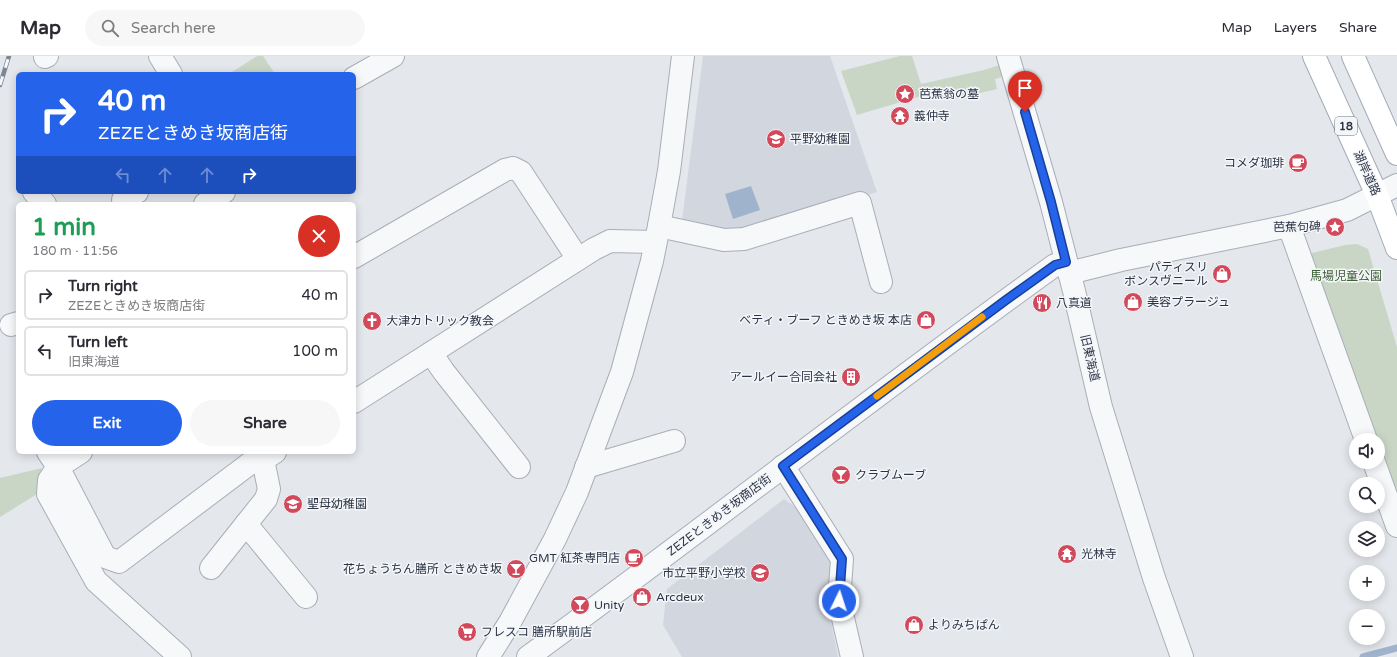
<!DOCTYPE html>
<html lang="en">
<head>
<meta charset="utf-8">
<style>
	:root { --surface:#fff; --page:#f7f7f7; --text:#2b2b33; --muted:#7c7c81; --line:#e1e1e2; --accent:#2563eb }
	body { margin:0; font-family:"Varela Round","Noto Sans JP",sans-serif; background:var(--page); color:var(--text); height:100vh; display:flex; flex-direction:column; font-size:15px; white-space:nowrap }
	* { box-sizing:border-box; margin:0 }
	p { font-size:13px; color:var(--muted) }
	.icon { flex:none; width:22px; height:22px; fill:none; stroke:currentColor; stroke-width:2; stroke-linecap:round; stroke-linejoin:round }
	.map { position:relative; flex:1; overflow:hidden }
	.panel { position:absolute; left:16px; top:146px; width:340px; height:252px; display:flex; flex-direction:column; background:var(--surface); border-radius:6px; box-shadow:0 2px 10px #0003 }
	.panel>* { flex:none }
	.guide { position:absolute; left:16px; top:16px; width:340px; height:122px; border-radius:6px; box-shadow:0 2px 10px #0003; background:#2563eb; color:#fff; overflow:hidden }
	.controls { position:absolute; left:1349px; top:377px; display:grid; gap:8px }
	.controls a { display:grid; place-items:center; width:36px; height:36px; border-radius:50%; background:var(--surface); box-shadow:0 2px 10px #0003; font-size:20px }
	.pin { position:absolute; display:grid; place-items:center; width:34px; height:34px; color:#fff; margin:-41px -17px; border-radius:50% 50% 50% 0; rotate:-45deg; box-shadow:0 0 4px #0007 }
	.pin .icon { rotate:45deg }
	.me { position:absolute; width:44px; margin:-22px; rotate:4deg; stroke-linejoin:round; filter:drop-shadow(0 0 3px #0008) }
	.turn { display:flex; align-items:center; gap:14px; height:84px; padding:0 16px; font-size:18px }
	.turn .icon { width:52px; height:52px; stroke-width:2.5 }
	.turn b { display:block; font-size:28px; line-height:34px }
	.lanes { display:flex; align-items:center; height:38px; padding:0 16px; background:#0003; justify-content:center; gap:20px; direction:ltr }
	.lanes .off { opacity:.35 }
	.round { display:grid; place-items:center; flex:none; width:42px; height:42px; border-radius:21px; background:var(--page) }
	.summary { display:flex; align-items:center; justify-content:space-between; height:68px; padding:0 16px }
	h1 { font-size:24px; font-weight:700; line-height:30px; color:#1e9e55 }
	.primary-button { display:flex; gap:8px; margin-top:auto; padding:8px 16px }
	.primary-button a { flex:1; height:46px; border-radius:24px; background:var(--accent); color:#fff; font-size:16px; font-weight:700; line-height:46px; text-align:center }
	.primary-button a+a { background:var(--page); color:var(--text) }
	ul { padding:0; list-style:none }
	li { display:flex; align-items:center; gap:12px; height:50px; margin:0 8px 6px; padding:0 8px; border:2px solid var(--line); border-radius:6px }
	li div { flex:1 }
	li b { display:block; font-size:15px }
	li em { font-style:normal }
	header { display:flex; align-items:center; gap:24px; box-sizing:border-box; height:56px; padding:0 20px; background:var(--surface); border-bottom:1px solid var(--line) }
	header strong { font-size:19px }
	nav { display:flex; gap:22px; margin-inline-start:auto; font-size:14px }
	.search { width:280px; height:36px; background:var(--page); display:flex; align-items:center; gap:10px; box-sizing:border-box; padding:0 14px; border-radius:22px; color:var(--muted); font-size:15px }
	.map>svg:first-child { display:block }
	.built { fill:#d2d6de }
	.green { fill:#c9d6c5 }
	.water { fill:#9fb4cc }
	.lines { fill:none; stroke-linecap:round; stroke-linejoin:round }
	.stream { stroke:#9fb4cc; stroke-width:7 }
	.minor-casing { stroke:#a9aeb7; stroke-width:24 }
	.major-casing { stroke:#a3abb8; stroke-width:24 }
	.minor { stroke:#f7f8fa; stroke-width:22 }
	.major { stroke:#fff; stroke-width:22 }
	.rail-casing { stroke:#7d8696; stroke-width:4.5 }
	.rail { stroke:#f4f6f9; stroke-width:3; stroke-dasharray:9; stroke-linecap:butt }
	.route-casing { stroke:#184099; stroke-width:10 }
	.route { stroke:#2563eb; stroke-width:7 }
	.slow { stroke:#f59e0b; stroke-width:7 }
	.labels { text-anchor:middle; stroke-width:3; stroke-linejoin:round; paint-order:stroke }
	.shield { fill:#f4f6f9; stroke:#676e7b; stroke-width:1 }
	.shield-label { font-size:11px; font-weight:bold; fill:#2b3445 }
	.poi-label { font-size:12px; fill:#2b3445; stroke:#f4f6f9; text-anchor:start }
	.street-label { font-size:12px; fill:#2b3445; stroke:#f4f6f9 }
	.park-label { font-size:12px; fill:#3f6138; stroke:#f4f6f9 }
</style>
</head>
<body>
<header>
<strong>Map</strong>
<div class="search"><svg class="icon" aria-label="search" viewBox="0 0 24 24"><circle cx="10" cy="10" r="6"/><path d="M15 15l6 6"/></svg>Search here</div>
<nav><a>Map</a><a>Layers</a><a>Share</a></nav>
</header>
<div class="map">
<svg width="1397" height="601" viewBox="0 0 1397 601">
	<rect width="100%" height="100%" fill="#e4e7ec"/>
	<g class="built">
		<path d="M703,0H830L877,136L761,172L730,176L682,165Z"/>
		<path d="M784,443L808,460L833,500L829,555L838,601H682L663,569L667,533Z"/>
	</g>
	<g class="green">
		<path d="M257,0H263L275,18H229Z"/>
		<path d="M900,0H912L921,28L984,14L1000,9L1002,21L995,23L997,33L950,44L945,33L857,59L841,15Z"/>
		<path d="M1357,188L1368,193L1397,291V454L1378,400V384H1372L1310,204L1312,197L1345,189Z"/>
		<path d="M42,412L37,438L0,461V422Z"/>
	</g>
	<path class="water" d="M751,130L760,154L733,163L725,138Z"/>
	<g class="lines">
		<path class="stream" d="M1363,601L1397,592"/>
		<defs>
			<g id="minor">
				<path d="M160,0L171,18"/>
				<path d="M1008,0L1051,146L1074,235L1101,351L1154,522L1182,601"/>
				<path d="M45,1L47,0"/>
				<path d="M354,22L393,0"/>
				<path d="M34,136L45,148"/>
				<path d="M123,144L137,136"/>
				<path d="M205,148L224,136"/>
				<path d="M659,170L724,184L744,183L860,147L881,226"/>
				<path d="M1289,170L1366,384"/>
				<path d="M354,201L505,114L513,112L521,116L578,203"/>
				<path d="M1069,217L1121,204L1289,170L1347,154L1397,129"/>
				<path d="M11,269L18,267"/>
				<path d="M431,297L444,316L519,411"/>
				<path d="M354,346L594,193L610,185L655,186"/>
				<path d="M48,396L58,411L49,424L48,438L96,525L180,601"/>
				<path d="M81,396L58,411L105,501L119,506L253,405L263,404L275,396"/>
				<path d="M263,404L269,433L266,443L246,468L306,541"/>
				<path d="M1374,406L1397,470"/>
				<path d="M783,410L842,503L839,545L852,601"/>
				<path d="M586,411L674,385"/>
				<path d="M211,512L246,468"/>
				<path d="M488,601L510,566L555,483L577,436L622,316L652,205L659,170L669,115L683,0"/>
				<path d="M528,601C705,472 877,337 1055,209L1066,206"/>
			</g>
			<g id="major">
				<path d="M1314,0L1377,139L1397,192"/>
				<path d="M1353,0L1397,98"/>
			</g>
		</defs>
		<use href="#minor" class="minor-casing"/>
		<use href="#major" class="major-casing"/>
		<use href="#minor" class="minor"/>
		<use href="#major" class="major"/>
		<defs>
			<path id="rail" d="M0,29L9,0"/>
		</defs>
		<use href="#rail" class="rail-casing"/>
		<use href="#rail" class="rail"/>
	</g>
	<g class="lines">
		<defs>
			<path id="route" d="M839,545L842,503L783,410L1006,244L1055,209L1066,206L1051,146L1025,56"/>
		</defs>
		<use href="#route" class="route-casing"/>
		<use href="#route" class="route"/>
		<path class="slow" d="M877,340L982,261"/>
	</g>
	<defs>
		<symbol id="sight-disc" viewBox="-11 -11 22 22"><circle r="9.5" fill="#d1495b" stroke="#f4f6f9"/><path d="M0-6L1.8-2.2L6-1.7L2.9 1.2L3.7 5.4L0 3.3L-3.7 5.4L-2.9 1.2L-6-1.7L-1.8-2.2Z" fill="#fff"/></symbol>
		<symbol id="temple-disc" viewBox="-11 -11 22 22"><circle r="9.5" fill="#d1495b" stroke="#f4f6f9"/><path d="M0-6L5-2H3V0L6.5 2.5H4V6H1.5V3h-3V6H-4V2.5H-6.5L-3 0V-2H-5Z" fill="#fff"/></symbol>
		<symbol id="school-disc" viewBox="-11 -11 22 22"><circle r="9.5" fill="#d1495b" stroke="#f4f6f9"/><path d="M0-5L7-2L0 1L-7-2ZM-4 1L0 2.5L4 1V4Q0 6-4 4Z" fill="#fff"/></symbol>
		<symbol id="cafe-disc" viewBox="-11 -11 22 22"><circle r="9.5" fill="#d1495b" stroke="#f4f6f9"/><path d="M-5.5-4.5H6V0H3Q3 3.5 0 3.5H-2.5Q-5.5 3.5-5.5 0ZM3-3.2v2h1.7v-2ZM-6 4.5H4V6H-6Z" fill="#fff"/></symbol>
		<symbol id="shop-disc" viewBox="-11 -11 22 22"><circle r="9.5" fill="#d1495b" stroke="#f4f6f9"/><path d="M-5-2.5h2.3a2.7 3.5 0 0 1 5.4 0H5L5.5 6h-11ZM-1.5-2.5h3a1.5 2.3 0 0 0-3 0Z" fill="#fff"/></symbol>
		<symbol id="restaurant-disc" viewBox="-11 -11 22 22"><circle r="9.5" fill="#d1495b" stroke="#f4f6f9"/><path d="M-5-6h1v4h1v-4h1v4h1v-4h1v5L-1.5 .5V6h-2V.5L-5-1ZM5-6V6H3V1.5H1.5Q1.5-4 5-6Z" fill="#fff"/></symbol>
		<symbol id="church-disc" viewBox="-11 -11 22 22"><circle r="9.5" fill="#d1495b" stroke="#f4f6f9"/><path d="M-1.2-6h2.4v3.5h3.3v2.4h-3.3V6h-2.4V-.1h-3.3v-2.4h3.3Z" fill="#fff"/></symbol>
		<symbol id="building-disc" viewBox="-11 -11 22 22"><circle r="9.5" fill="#d1495b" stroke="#f4f6f9"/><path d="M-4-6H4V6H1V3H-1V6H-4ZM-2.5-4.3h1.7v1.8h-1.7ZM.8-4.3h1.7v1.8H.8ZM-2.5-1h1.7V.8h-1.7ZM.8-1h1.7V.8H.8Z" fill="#fff"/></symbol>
		<symbol id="bar-disc" viewBox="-11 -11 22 22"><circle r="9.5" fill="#d1495b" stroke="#f4f6f9"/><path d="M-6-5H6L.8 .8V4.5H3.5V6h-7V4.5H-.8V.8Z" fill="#fff"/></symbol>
		<symbol id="supermarket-disc" viewBox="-11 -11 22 22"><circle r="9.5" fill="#d1495b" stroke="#f4f6f9"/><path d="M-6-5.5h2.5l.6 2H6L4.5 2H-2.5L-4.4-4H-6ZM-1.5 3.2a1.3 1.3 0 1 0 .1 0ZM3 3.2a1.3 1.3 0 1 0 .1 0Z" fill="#fff"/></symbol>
	</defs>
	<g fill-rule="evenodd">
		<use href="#sight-disc" x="894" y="27" width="22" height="22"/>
		<use href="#temple-disc" x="889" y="49" width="22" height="22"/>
		<use href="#school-disc" x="765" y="72" width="22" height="22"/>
		<use href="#cafe-disc" x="1287" y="96" width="22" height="22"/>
		<use href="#sight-disc" x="1324" y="160" width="22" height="22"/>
		<use href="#shop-disc" x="1211" y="207" width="22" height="22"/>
		<use href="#shop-disc" x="1122" y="235" width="22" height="22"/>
		<use href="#restaurant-disc" x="1031" y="236" width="22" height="22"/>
		<use href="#shop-disc" x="915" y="253" width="22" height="22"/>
		<use href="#church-disc" x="361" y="254" width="22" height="22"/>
		<use href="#building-disc" x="840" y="310" width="22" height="22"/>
		<use href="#bar-disc" x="830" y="408" width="22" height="22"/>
		<use href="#school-disc" x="282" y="437" width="22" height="22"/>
		<use href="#temple-disc" x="1056" y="487" width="22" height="22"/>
		<use href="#cafe-disc" x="623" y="491" width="22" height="22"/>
		<use href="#bar-disc" x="505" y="502" width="22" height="22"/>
		<use href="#school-disc" x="749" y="506" width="22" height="22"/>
		<use href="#shop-disc" x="631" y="530" width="22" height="22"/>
		<use href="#bar-disc" x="569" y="538" width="22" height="22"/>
		<use href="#shop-disc" x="903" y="558" width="22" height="22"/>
		<use href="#supermarket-disc" x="456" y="565" width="22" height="22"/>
	</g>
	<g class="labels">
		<rect class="shield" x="1335" y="61" width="22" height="18" rx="3"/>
		<g class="shield-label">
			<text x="1346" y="74">18</text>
		</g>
		<g class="poi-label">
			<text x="919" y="42">芭蕉翁の墓</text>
			<text x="914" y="64">義仲寺</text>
			<text x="790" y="87">平野幼稚園</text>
			<text x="1284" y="111" text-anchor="end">コメダ珈琲</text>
			<text x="1321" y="175" text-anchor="end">芭蕉句碑</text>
			<text x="1208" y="215" text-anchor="end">パティスリ<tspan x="1208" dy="14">ボンスヴニール</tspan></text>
			<text x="1147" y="250">美容プラージュ</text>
			<text x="1056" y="251">八真道</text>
			<text x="912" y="268" text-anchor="end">べティ・ブーフ ときめき坂 本店</text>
			<text x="386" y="269">大津カトリック教会</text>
			<text x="837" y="325" text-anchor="end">アールイー合同会社</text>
			<text x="855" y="423">クラブムーブ</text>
			<text x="307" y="452">聖母幼稚園</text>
			<text x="1081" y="502">光林寺</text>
			<text x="620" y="506" text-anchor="end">GMT 紅茶専門店</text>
			<text x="502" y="517" text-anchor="end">花ちょうちん膳所 ときめき坂</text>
			<text x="746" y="521" text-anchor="end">市立平野小学校</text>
			<text x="656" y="545">Arcdeux</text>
			<text x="594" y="553">Unity</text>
			<text x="928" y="573">よりみちぱん</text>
			<text x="481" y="580">フレスコ 膳所駅前店</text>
		</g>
		<g class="street-label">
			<text transform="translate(1367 117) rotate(66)" y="4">湖岸道路</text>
			<text transform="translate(1090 302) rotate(77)" y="4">旧東海道</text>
			<text transform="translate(719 459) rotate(-37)" y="4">ZEZEときめき坂商店街</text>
		</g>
		<g class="park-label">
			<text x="1346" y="224">馬場児童公園</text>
		</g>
	</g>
</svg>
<div class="controls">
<a><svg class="icon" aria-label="sound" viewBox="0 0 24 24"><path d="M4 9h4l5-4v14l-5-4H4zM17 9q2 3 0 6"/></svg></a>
<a><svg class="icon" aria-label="search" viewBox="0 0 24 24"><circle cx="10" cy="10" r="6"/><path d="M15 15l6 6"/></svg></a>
<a><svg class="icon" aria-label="layers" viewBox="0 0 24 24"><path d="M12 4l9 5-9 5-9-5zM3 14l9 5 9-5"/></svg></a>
<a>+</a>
<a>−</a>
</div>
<div class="pin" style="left:1025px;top:56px;background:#d93025"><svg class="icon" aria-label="arrive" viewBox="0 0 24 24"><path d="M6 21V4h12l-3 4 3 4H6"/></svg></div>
<svg class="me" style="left:839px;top:545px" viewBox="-20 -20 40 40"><circle r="17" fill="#2563eb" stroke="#fff" stroke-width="3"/><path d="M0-11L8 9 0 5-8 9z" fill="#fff"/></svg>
<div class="guide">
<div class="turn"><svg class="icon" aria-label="right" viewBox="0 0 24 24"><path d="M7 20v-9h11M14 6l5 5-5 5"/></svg><div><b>40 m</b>ZEZEときめき坂商店街</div></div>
<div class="lanes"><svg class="icon off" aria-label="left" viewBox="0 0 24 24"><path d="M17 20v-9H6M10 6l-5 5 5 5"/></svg><svg class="icon off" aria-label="ahead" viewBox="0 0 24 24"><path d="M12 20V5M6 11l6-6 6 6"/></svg><svg class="icon off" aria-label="ahead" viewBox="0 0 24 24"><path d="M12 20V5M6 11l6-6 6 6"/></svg><svg class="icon" aria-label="right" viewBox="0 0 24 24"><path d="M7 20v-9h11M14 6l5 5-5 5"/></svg></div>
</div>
<section class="panel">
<div class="summary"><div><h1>1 min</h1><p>180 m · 11:56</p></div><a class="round" style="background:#d93025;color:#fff"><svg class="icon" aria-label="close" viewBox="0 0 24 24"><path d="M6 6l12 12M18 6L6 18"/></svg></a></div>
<ul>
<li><svg class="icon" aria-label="right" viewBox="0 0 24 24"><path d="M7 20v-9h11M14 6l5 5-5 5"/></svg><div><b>Turn right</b><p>ZEZEときめき坂商店街</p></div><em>40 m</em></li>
<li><svg class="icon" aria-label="left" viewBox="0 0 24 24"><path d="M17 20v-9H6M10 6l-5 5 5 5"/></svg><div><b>Turn left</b><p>旧東海道</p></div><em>100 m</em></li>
</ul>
<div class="primary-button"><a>Exit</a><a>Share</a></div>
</section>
</div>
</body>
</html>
